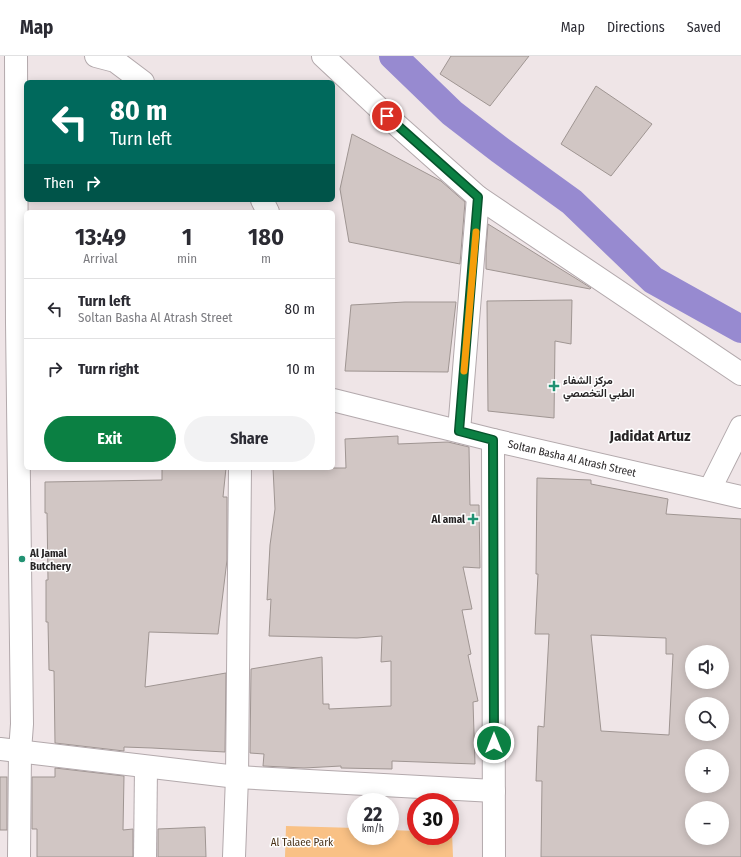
<!DOCTYPE html>
<html lang="en">
<head>
<meta charset="utf-8">
<style>
	:root { --surface:#fff; --page:#f2f2f3; --text:#2b2b33; --muted:#7c7c81; --line:#e1e1e2; --accent:#0b8043 }
	body { margin:0; font-family:"Fira Sans Condensed",Vazirmatn,sans-serif; background:var(--page); color:var(--text); height:100vh; display:flex; flex-direction:column; font-size:15px; white-space:nowrap }
	* { box-sizing:border-box; margin:0 }
	p { font-size:13px; color:var(--muted) }
	.icon { flex:none; width:22px; height:22px; fill:none; stroke:currentColor; stroke-width:2; stroke-linecap:round; stroke-linejoin:round }
	.map { position:relative; flex:1; overflow:hidden }
	.panel { position:absolute; left:24px; top:154px; width:311px; height:260px; display:flex; flex-direction:column; background:var(--surface); border-radius:6px; box-shadow:0 2px 10px #0003 }
	.panel>* { flex:none }
	.top-card { position:absolute; left:24px; top:24px; width:311px; height:122px; border-radius:6px; box-shadow:0 2px 10px #0003; background:#00695c; color:#fff; overflow:hidden }
	.fabs { position:absolute; left:685px; top:589px; display:grid; gap:8px }
	.fabs a { display:grid; place-items:center; width:44px; height:44px; border-radius:50%; background:var(--surface); box-shadow:0 2px 10px #0003; font-size:20px }
	.speed { position:absolute; left:347px; top:737px; display:flex; gap:8px; font-size:20px; font-weight:700; text-align:center }
	.speed>* { display:grid; place-content:center; width:52px; height:52px; border-radius:50%; background:var(--surface); box-shadow:0 2px 10px #0003; line-height:1 }
	.speed small { font-size:10px; font-weight:400 }
	.speed .limit { border:6px solid #d22; background:#fff; color:#111 }
	.pin { position:absolute; display:grid; place-items:center; width:34px; height:34px; color:#fff; margin:-17px; border:2px solid #fff; border-radius:50%; box-shadow:0 1px 4px #0007 }
	.me { position:absolute; width:44px; margin:-22px; rotate:0deg; stroke-linejoin:round; filter:drop-shadow(0 0 3px #0008) }
	.turn { display:flex; align-items:center; gap:14px; height:84px; padding:0 20px; font-size:18px }
	.turn .icon { width:52px; height:52px; stroke-width:2.5 }
	.turn b { display:block; font-size:28px; line-height:34px }
	.then { display:flex; align-items:center; height:38px; padding:0 20px; background:#0003; gap:8px; font-size:15px }
	.eta { display:flex; justify-content:space-evenly; align-items:center; height:68px; text-align:center }
	.eta b { font-size:24px; font-weight:700; line-height:28px }
	.cta { display:flex; gap:8px; margin-top:auto; padding:8px 20px }
	.cta a { flex:1; height:46px; border-radius:24px; background:var(--accent); color:#fff; font-size:16px; font-weight:700; line-height:46px; text-align:center }
	.cta a+a { background:var(--page); color:var(--text) }
	ul { padding:0; list-style:none }
	li { display:flex; align-items:center; gap:12px; height:60px; padding:0 20px; border-top:1px solid var(--line) }
	li div { flex:1 }
	li b { display:block; font-size:15px }
	li em { font-style:normal }
	header { display:flex; align-items:center; gap:24px; box-sizing:border-box; height:56px; padding:0 20px; background:var(--surface); border-bottom:1px solid var(--line) }
	header strong { font-size:19px }
	nav { display:flex; gap:22px; margin-inline-start:auto; font-size:14px }
	.map>svg:first-child { display:block }
	.green { fill:#f9c185 }
	.lines { fill:none; stroke-linecap:round; stroke-linejoin:round }
	.canal { stroke:#978ad0; stroke-width:28 }
	.building { fill:#d1c6c4; stroke:#9f9592; fill-rule:evenodd }
	.minor-casing { stroke:#b3a9ac; stroke-width:24 }
	.minor { stroke:#fff; stroke-width:22 }
	.route-casing { stroke:#07532c; stroke-width:10 }
	.route { stroke:#0b8043; stroke-width:7 }
	.slow { stroke:#f59e0b; stroke-width:7 }
	.poi-dot { fill:#229273; stroke:#fff; stroke-width:1.5 }
	.labels { text-anchor:middle; stroke-width:3; stroke-linejoin:round; paint-order:stroke }
	.poi-label { font-size:11px; font-weight:bold; fill:#272425; stroke:#fff; text-anchor:start }
	.street-label { font-size:11px; fill:#272425; stroke:#fff }
	.park-label { font-size:11px; fill:#483016; stroke:#fff }
	.district-label { font-size:15px; font-weight:bold; fill:#272425; stroke:#fff }
</style>
</head>
<body>
<header>
<strong>Map</strong>
<nav><a>Map</a><a>Directions</a><a>Saved</a></nav>
</header>
<div class="map">
<svg width="741" height="801" viewBox="0 0 741 801">
	<rect width="100%" height="100%" fill="#efe5e7"/>
	<path class="green" d="M286,770L356,772V780H390V774L416,775V780H450V776H452L453,801H285Z"/>
	<g class="lines">
		<path class="canal" d="M393,0L452,57L500,94L572,146L653,224L741,273"/>
	</g>
	<g class="building">
		<path d="M451,0H529L490,50L440,18Z"/>
		<path d="M596,30L652,68L611,120L561,88Z"/>
		<path d="M352,78L441,125L465,146L460,208L349,186L340,133Z"/>
		<path d="M488,168L580,225L591,232L590,233L486,213V193Z"/>
		<path d="M572,244L571,288L555,285L554,362L488,355L487,245Z"/>
		<path d="M405,246H456L448,316L345,315L351,249Z"/>
		<path d="M398,380V388L448,386L469,391L470,449H479L480,512L463,511L472,553L462,554L471,598L468,599L478,645L473,646L475,708L392,705V713L341,712V710L304,712L263,710L264,698L250,697L251,613L322,601L323,648H329V653L391,650V605L381,606L382,580L357,582L269,580L271,543L267,544L270,489L275,453L273,412H346L345,383Z"/>
		<path d="M162,412H226L223,441H227V504L218,578L149,576L145,631L226,617L225,696L152,692L124,691V695L55,687L54,615L49,614L48,566H46V524H48L47,457H45V426L162,424Z"/>
		<path d="M537,422L591,424V428L668,443L666,458L741,463V801H541L542,725H536L538,670L544,671L549,578H535L538,518H536ZM591,579L666,582V598H673L669,679L601,675ZM692,596H722V626H692ZM692,648H722V678H692ZM692,700H722V730H692ZM692,752H722V782H692Z"/>
		<path d="M55,712L124,720L123,774L133,773V801H37V773H32V721H55Z"/>
		<rect x="0" y="721" width="7" height="53"/>
		<path d="M205,771L206,801H158V773Z"/>
	</g>
	<g class="lines">
		<defs>
			<g id="minor">
				<path d="M16,0L17,267L22,668L20,695L19,801"/>
				<path d="M96,0L115,5L143,26"/>
				<path d="M323,0L398,70L478,141L741,318"/>
				<path d="M262,144L268,156"/>
				<path id="s1" d="M333,344L493,384L741,441"/>
				<path d="M459,375L478,141"/>
				<path d="M493,384L494,801"/>
				<path d="M710,433L741,371"/>
				<path d="M0,693L237,721L494,735"/>
				<path d="M145,801L146,711"/>
				<path d="M234,801L237,721L240,412"/>
			</g>
		</defs>
		<use href="#minor" class="minor-casing"/>
		<use href="#minor" class="minor"/>
	</g>
	<g class="lines">
		<defs>
			<path id="route" d="M387,60L478,141L459,375L493,384L494,687"/>
		</defs>
		<use href="#route" class="route-casing"/>
		<use href="#route" class="route"/>
		<path class="slow" d="M464,315L476,176"/>
	</g>
	<g class="poi-dot">
		<path d="M552 324h4v4h4v4h-4v4h-4v-4h-4v-4h4z"/>
		<path d="M471 457h4v4h4v4h-4v4h-4v-4h-4v-4h4z"/>
		<circle cx="22" cy="503" r="4"/>
	</g>
	<g class="labels">
		<g class="poi-label">
			<text x="563" y="328">مركز الشفاء<tspan x="563" dy="13">الطبي التخصصي</tspan></text>
			<text x="465" y="467" text-anchor="end">Al amal</text>
			<text x="30" y="501">Al Jamal<tspan x="30" dy="13">Butchery</tspan></text>
		</g>
		<g class="street-label">
			<text dy="4" stroke="none"><textPath href="#s1" startOffset="246">Soltan Basha Al Atrash Street</textPath></text>
		</g>
		<g class="park-label">
			<text x="302" y="790">Al Talaee Park</text>
		</g>
		<g class="district-label">
			<text x="650" y="385">Jadidat Artuz</text>
		</g>
	</g>
</svg>
<div class="fabs">
<a><svg class="icon" aria-label="sound" viewBox="0 0 24 24"><path d="M4 9h4l5-4v14l-5-4H4zM17 9q2 3 0 6"/></svg></a>
<a><svg class="icon" aria-label="search" viewBox="0 0 24 24"><circle cx="10" cy="10" r="6"/><path d="M15 15l6 6"/></svg></a>
<a>+</a>
<a>−</a>
</div>
<div class="speed"><div>22<small>km/h</small></div><div class="limit">30</div></div>
<div class="pin" style="left:387px;top:60px;background:#d93025"><svg class="icon" aria-label="arrive" viewBox="0 0 24 24"><path d="M6 21V4h12l-3 4 3 4H6"/></svg></div>
<svg class="me" style="left:494px;top:687px" viewBox="-20 -20 40 40"><circle r="17" fill="#0b8043" stroke="#fff" stroke-width="3"/><path d="M0-11L8 9 0 5-8 9z" fill="#fff"/></svg>
<div class="top-card">
<div class="turn"><svg class="icon" aria-label="left" viewBox="0 0 24 24"><path d="M17 20v-9H6M10 6l-5 5 5 5"/></svg><div><b>80 m</b>Turn left</div></div>
<div class="then">Then<svg class="icon" aria-label="right" viewBox="0 0 24 24"><path d="M7 20v-9h11M14 6l5 5-5 5"/></svg></div>
</div>
<section class="panel">
<div class="eta">
<div><b>13:49</b><p>Arrival</p></div>
<div><b>1</b><p>min</p></div>
<div><b>180</b><p>m</p></div>
</div>
<ul>
<li><svg class="icon" aria-label="left" viewBox="0 0 24 24"><path d="M17 20v-9H6M10 6l-5 5 5 5"/></svg><div><b>Turn left</b><p>Soltan Basha Al Atrash Street</p></div><em>80 m</em></li>
<li><svg class="icon" aria-label="right" viewBox="0 0 24 24"><path d="M7 20v-9h11M14 6l5 5-5 5"/></svg><div><b>Turn right</b></div><em>10 m</em></li>
</ul>
<div class="cta"><a>Exit</a><a>Share</a></div>
</section>
</div>
</body>
</html>
